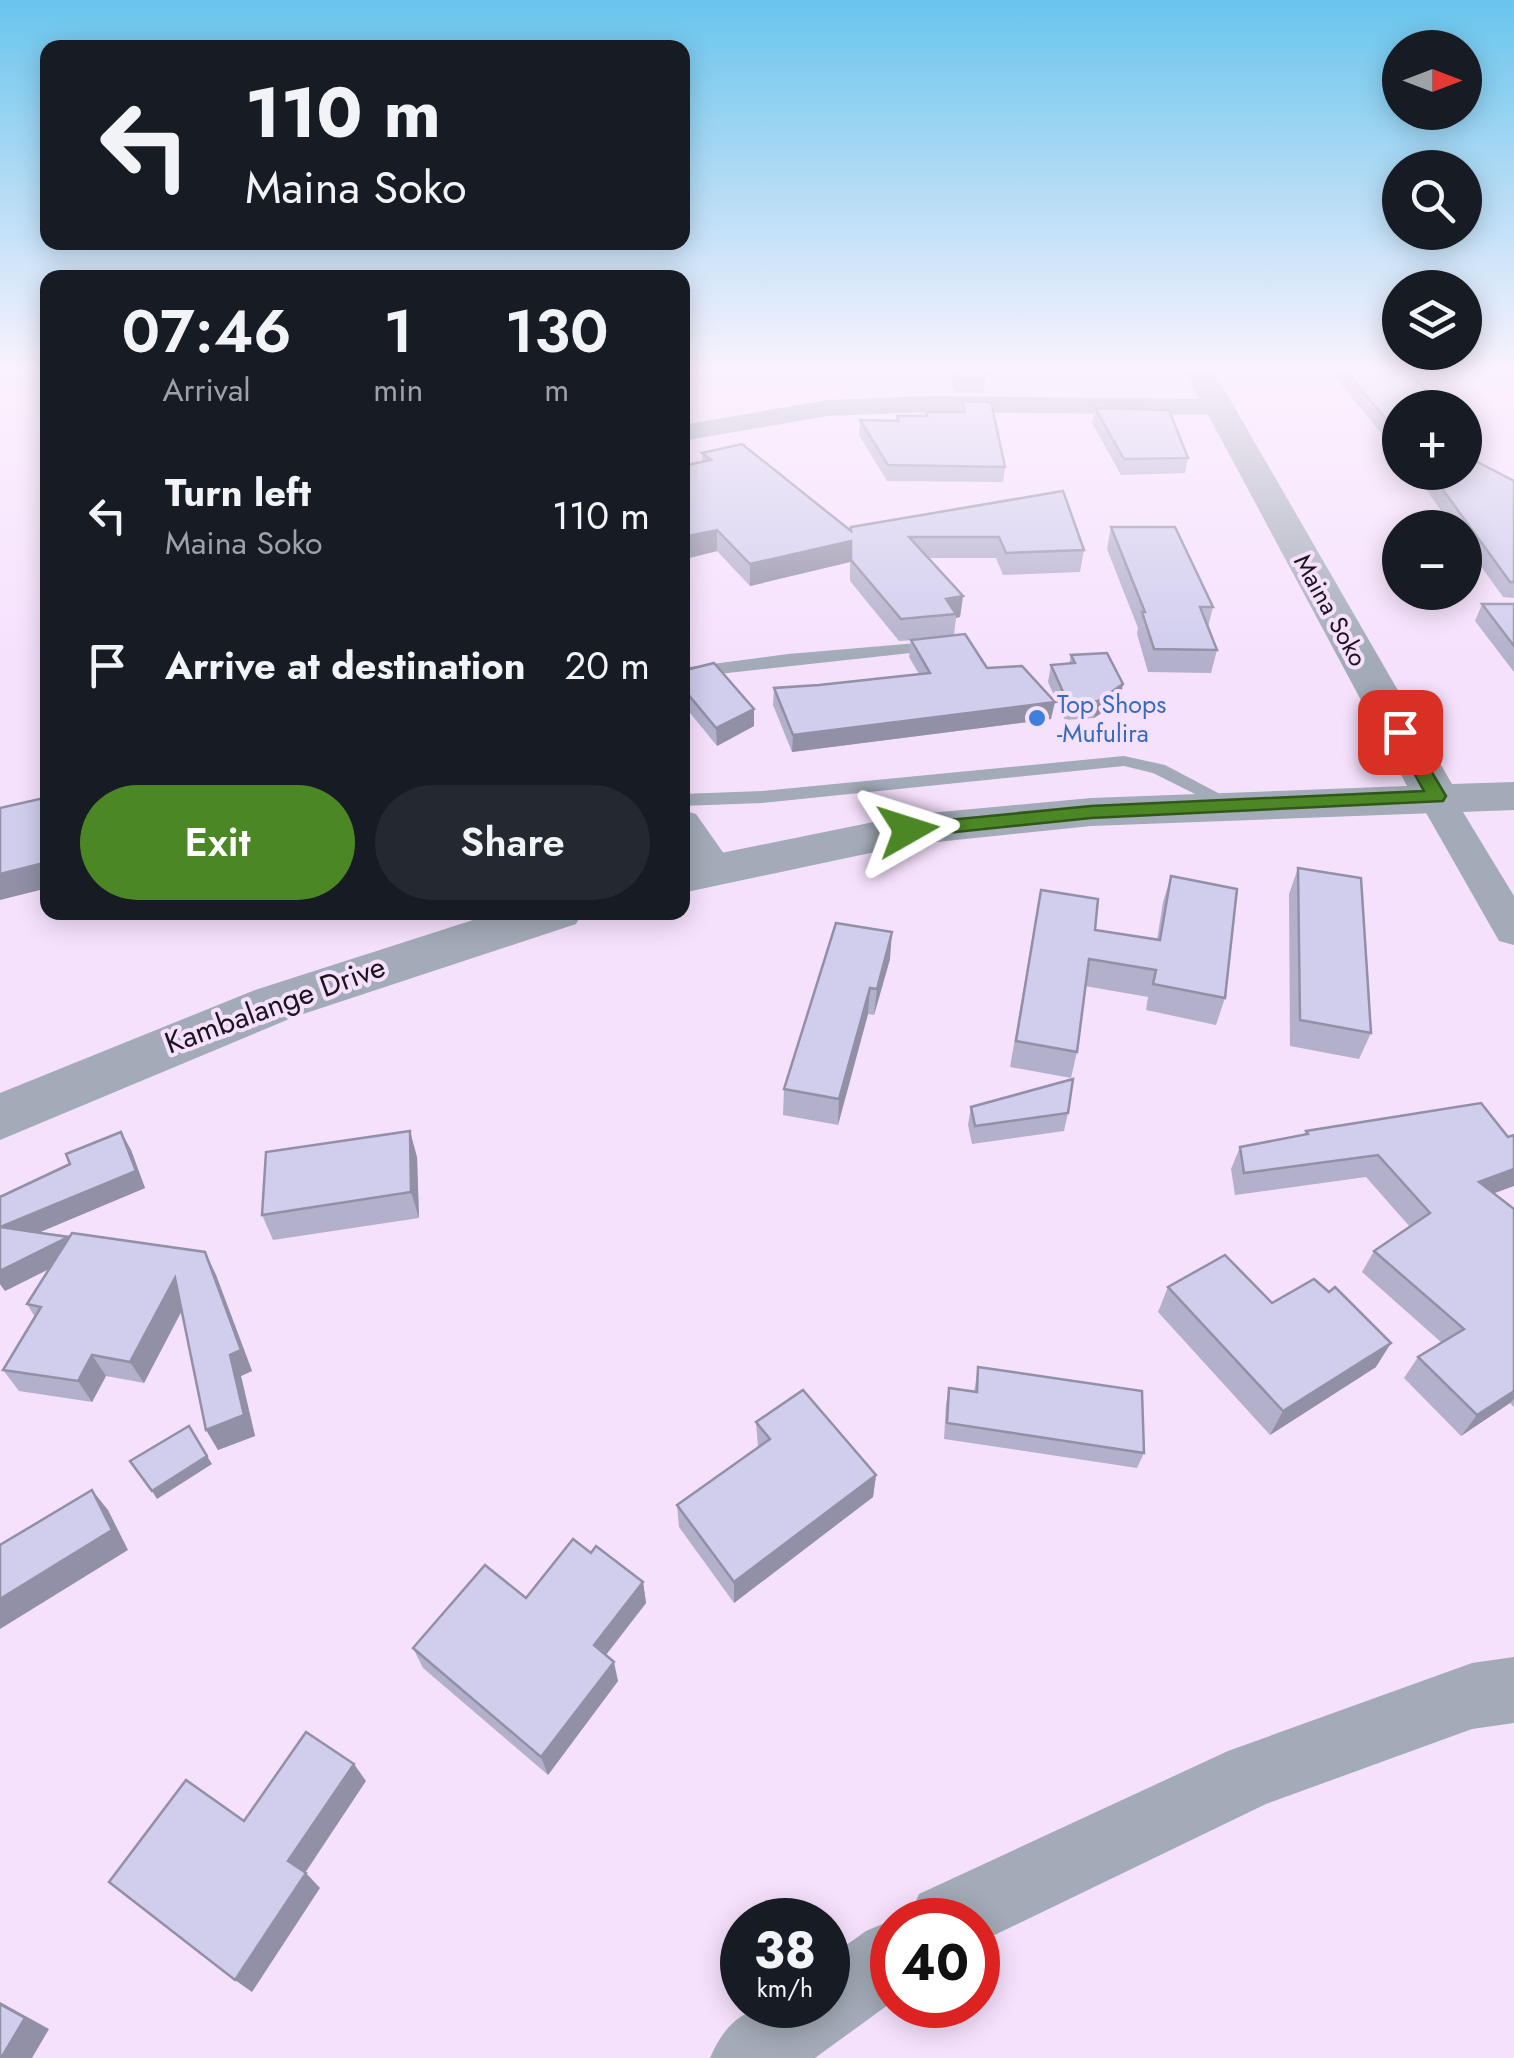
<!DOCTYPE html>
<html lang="en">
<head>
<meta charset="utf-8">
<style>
	:root { --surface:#171b24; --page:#242831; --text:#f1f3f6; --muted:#9ea1a6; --accent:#4c8725 }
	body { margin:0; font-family:Jost,sans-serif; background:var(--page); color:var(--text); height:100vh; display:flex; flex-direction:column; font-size:38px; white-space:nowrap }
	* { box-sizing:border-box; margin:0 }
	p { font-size:32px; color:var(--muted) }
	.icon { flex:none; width:55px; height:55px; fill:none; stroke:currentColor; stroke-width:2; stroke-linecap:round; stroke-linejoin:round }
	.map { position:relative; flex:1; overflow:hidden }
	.side { position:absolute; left:40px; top:270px; width:650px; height:650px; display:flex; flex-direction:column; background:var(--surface); border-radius:20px; box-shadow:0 5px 25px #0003 }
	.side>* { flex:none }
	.guide { position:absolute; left:40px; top:40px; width:650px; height:210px; border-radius:20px; box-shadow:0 5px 25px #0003; background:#171b24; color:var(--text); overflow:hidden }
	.needle { width:65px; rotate:90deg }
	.controls { position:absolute; left:1382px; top:30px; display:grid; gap:20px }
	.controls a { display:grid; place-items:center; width:100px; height:100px; border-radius:50%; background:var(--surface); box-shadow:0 5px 25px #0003; font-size:50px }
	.speed { position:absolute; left:720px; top:1898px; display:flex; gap:20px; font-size:50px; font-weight:700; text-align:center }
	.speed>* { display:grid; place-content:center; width:130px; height:130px; border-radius:50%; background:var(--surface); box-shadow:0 5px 25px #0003; line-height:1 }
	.speed small { font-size:25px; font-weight:400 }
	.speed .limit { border:15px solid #d22; background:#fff; color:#111 }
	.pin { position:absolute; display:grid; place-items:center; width:85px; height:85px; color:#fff; margin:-42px; border-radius:20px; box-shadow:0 5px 15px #0006 }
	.me { position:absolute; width:110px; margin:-55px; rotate:84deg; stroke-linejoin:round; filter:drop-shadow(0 0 8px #0008) }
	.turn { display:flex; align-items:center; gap:35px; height:210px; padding:0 40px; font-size:45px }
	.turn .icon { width:130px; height:130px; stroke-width:2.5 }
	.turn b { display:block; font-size:70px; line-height:85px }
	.eta { display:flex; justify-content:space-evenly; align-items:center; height:170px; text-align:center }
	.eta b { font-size:60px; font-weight:600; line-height:70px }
	.cta { display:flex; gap:20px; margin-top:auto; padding:20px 40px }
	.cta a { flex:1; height:115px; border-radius:60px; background:var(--accent); color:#fff; font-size:40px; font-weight:600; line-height:115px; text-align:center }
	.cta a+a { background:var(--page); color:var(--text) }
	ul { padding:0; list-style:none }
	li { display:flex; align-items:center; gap:30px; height:150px; padding:0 40px }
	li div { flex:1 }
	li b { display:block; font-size:38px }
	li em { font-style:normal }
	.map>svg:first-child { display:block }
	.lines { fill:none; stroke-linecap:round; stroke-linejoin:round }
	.service { fill:#a2abb7; fill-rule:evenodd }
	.minor { fill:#a2abb7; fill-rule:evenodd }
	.tertiary { fill:#a2abb7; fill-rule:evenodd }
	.wall { fill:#b3b0cc }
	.shaded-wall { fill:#9290a6 }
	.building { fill:#d0cded; stroke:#9290a6; stroke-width:2.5 }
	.route { fill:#4c8725; stroke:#315818; stroke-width:2.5 }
	.shop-dot { fill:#3f7fe0; stroke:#f6e1fd; stroke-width:4 }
	.labels { text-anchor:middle; stroke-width:8; stroke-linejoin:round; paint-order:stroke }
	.far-street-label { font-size:25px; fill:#1c141e; stroke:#f6e1fd }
	.far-shop-label { font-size:25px; fill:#366cbe; stroke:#f6e1fd; text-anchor:start }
	.street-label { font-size:30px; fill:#1c141e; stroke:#f6e1fd }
</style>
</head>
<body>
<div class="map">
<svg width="1514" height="2058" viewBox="0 0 1514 2058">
	<rect width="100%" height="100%" fill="#f6e1fd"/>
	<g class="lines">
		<g class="service">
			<path d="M941,641L949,646L947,649L682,678V668L788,654Z"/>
			<path d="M1124,756L1165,765L1239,804L1230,810L1223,808L1153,773L1124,766L762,803L682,806V794L762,791Z"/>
		</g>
		<g class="minor">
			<path d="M931,396L1219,399L1232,407L1219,415L931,412L828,416L682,441V425L828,400Z"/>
			<path d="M1436,786L1449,789L1514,896V945L1499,941L1417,797L1423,789Z"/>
			<path d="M682,810L696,814L734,868L728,877L714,881L700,877L682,851Z"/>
			<path d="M1514,1657V1723L1472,1729L1266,1804L978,1943V1920H908L919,1894L1228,1751L1472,1663Z"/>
			<path d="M892,1920V2002L815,2058H710C735,1999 771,2005 828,2005V1958L866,1931Z"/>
		</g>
		<g class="tertiary">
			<path d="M1184,370H1213L1452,784L1514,782V810L1091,826L908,845L682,893V861L908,815L1091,798L1407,786Z"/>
			<path d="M498,912H583L576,924L294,1017L0,1140V1093L255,990Z"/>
		</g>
	</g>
	<g class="wall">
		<path d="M948,370H1016L990,371V377H985L984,393L954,392Z"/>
		<path d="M1329,370H1406L1438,403L1436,408H1400V456Z"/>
		<path d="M962,401L1005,467L1003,482L887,481L859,435L860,420L897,421V416H925L926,412H961Z"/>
		<path d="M1095,408L1188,458L1185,473L1121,475L1092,423Z"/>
		<path d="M702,453L851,531L1063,491L1084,550L1080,572L1003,575L996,558H928L963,596L960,617L956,618L954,635L987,668L1051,719L792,752L773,705L774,688L819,685L919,674L909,657L911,640L927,639L899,641L850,581V562L750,586L717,551L689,558L682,551V466L702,462Z"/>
		<path d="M1470,458L1514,480V598L1503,597L1465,544V528H1453L1414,472H1465Z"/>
		<path d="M1111,527L1213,607L1208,627L1217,650L1211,673L1148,672L1137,634L1138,628L1107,549Z"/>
		<path d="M1482,604H1514V672L1475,621Z"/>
		<path d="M1071,655L1120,701L1094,718L1065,720L1048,682L1051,665L1069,664Z"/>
		<path d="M682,671L754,709V726L717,746L682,703Z"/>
		<path d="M1298,868L1371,1033L1359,1059L1290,1046L1289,894Z"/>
		<path d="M1171,876L1225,998L1216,1025L1146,1010L1148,997L1085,986L1077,1052L1071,1078L1010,1067L1036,916L1095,930L1157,940L1163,902Z"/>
		<path d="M890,959L874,1015L868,1014L838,1125L783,1115L784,1089Z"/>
		<path d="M971,1107L1068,1113L1064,1131L972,1144L968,1125Z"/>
		<path d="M1306,1131L1494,1193L1514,1209V1407L1510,1403L1461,1436L1404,1378L1418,1357L1442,1343L1362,1272L1374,1251L1410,1227L1366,1177L1235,1195L1231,1169L1240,1147L1304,1135Z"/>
		<path d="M121,1132L131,1150L145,1188L39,1232L205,1252L216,1275L252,1371L241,1376L255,1436L218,1450L182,1311L144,1383L106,1376L92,1402L19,1391L3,1370L35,1317L27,1304L49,1269L5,1291L0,1284V1197L70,1164Z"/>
		<path d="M417,1157L419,1218L273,1240L262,1215Z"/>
		<path d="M1168,1287L1272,1303L1376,1367L1270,1435L1158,1312Z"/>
		<path d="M978,1367L1144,1453L1137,1468L944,1439L946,1404L949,1388L974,1392Z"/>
		<path d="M756,1422L876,1475L873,1497L734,1603L679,1527L677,1505L758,1447Z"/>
		<path d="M591,1553L643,1582L646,1603L606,1655L618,1681L548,1775L423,1668L413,1648L526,1598Z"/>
	</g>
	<g class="shaded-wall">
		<path d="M717,530V551L689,558L688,536Z"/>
		<path d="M851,541L850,562L750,586V564Z"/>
		<path d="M963,596L960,617L956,618V614L946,599Z"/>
		<path d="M1123,684L1120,701L1094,718L1098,701Z"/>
		<path d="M1055,702L1051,719L792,752L793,735Z"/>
		<path d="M754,709V726L717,746L716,728Z"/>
		<path d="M48,862V888L0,900V874Z"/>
		<path d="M892,932L890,959L874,1015L877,989Z"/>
		<path d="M870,988L868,1014L838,1125L839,1099Z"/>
		<path d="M410,1131L417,1157L419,1218L411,1192Z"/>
		<path d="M121,1132L131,1150L145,1188L12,1244L0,1227Z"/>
		<path d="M1514,1169V1186L1465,1204L1479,1182Z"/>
		<path d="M68,1237L79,1254L5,1291L0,1284V1271Z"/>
		<path d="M205,1252L216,1275L252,1371L241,1376L255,1436L218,1450L206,1430Z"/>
		<path d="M175,1278L187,1300L144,1383L130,1362Z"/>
		<path d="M1391,1343L1376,1367L1270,1435L1283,1411Z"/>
		<path d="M92,1355L106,1376L92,1402L78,1381Z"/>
		<path d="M1514,1391V1399L1510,1403L1461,1436L1477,1415Z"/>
		<path d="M207,1456L212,1464L157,1499L152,1491Z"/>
		<path d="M876,1475L873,1497L734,1603V1582Z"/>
		<path d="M92,1490L108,1510L128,1550L0,1629V1599Z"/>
		<path d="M643,1582L646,1603L598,1665L594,1645Z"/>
		<path d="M614,1662L618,1681L548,1775L541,1757Z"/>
		<path d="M354,1764L366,1781L303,1876L288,1861Z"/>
		<path d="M306,1873L320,1888L252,1992L235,1980Z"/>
		<path d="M0,2002L49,2029L32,2058H1Z"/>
	</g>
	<g class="building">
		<path d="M953,370H984L985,379H956Z"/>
		<path d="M1345,370H1406L1438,403H1420L1424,408H1400V436Z"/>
		<path d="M962,401L991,402L1005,467L888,465L860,420L898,421L897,416H927L926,412H965Z"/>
		<path d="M1095,408L1169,410L1188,458L1124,459Z"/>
		<path d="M742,444L851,531V527L1063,491L1084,550L1006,553L999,537H909L963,596L946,599L956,614L901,619L851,560V541L750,564L717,530L688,536L682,531V466L711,460L702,453Z"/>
		<path d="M1465,452L1470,458L1514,481V582H1510L1430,472H1465Z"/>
		<path d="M1111,527H1175L1213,607H1200L1217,650L1154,649L1142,612H1145Z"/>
		<path d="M1482,604H1514V646Z"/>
		<path d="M965,634L987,668L1022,666L1055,702L793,735L774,688L819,685L930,673L911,640Z"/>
		<path d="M1107,653L1123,684L1098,701L1068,703L1051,665L1075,663L1071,655Z"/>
		<path d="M714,663L754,709L716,728L682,687V671Z"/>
		<path d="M48,797V862L0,874V808Z"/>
		<path d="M1298,868L1361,878L1371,1033L1300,1020Z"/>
		<path d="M1171,876L1237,889L1225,998L1153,984L1156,970L1089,959L1077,1052L1016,1041L1041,890L1098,899L1095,930L1160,940Z"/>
		<path d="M836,923L892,932L877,989L870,988L839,1099L784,1089Z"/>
		<path d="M1073,1079L1068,1113L975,1126L971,1107Z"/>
		<path d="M1481,1103L1508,1137L1514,1135V1169L1479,1182L1514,1209V1391L1477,1415L1418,1357L1464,1329L1374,1251L1430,1213L1378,1155L1244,1173L1240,1147L1308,1134L1306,1131Z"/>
		<path d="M410,1131L411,1192L262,1215L266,1152Z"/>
		<path d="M121,1132L136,1171L0,1227L68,1237L0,1271V1197L70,1164L66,1154Z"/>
		<path d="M72,1233L205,1252L241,1350L230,1355L244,1415L206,1430L175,1278L130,1362L92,1355L78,1381L3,1370L41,1307L27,1304Z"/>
		<path d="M1225,1255L1272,1303L1314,1279L1329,1292L1335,1287L1391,1343L1283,1411L1168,1287Z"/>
		<path d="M978,1367L1142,1391L1144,1453L947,1423L949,1388L977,1392Z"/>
		<path d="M803,1390L876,1475L734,1582L677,1505L770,1439L756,1422Z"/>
		<path d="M189,1426L207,1456L152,1491L130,1461Z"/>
		<path d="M92,1490L112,1530L0,1599V1545Z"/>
		<path d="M573,1539L591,1553L596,1546L643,1582L594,1645L614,1662L541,1757L413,1648L485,1565L526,1598Z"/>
		<path d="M306,1732L354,1764L288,1861L306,1873L235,1980L109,1882L186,1780L244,1821Z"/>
		<path d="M0,2004L25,2018L1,2058H0Z"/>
	</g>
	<linearGradient id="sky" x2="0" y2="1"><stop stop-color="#68c5ed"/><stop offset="0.56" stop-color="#fbf2fe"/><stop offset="1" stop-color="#fbf2fe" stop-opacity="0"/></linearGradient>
	<rect width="1514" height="659" fill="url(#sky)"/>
	<path class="route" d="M1400,726L1408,732L1446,796L1443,801L1091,818L908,837L898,830L908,824L1091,806L1424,791L1391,732Z"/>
	<circle class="shop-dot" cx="1037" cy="718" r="10"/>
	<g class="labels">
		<g class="far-street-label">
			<text transform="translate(1331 610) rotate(61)" y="9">Maina Soko</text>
		</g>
		<g class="far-shop-label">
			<text x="1057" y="713">Top Shops<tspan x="1057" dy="29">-Mufulira</tspan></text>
		</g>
		<g class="street-label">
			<text transform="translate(275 1005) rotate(-20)" y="10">Kambalange Drive</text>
		</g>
	</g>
</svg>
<div class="controls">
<a><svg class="needle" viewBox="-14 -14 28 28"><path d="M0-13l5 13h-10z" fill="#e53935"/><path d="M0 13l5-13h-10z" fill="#9ea1a6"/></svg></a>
<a><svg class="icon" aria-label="search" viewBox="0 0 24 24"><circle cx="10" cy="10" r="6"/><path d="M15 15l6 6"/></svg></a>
<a><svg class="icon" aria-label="layers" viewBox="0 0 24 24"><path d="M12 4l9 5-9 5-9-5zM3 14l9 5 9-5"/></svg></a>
<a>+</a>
<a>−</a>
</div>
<div class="speed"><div>38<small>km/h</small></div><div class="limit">40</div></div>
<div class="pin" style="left:1400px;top:732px;background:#d93025"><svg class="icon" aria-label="arrive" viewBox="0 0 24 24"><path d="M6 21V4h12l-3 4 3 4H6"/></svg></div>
<svg class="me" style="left:908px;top:830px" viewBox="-20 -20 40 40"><path d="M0-17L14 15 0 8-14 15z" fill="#4c8725" stroke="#fff" stroke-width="4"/></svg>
<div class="guide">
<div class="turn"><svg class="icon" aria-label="left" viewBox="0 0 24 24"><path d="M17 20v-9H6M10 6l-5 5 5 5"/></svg><div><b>110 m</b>Maina Soko</div></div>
</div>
<section class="side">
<div class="eta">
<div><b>07:46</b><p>Arrival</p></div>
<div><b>1</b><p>min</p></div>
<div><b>130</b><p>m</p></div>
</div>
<ul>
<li><svg class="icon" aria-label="left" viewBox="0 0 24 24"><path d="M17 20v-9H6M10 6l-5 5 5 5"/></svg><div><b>Turn left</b><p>Maina Soko</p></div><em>110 m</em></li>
<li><svg class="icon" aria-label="arrive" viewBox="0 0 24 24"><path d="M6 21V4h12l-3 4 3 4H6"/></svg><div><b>Arrive at destination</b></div><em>20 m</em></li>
</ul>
<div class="cta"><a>Exit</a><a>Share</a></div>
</section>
</div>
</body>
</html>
